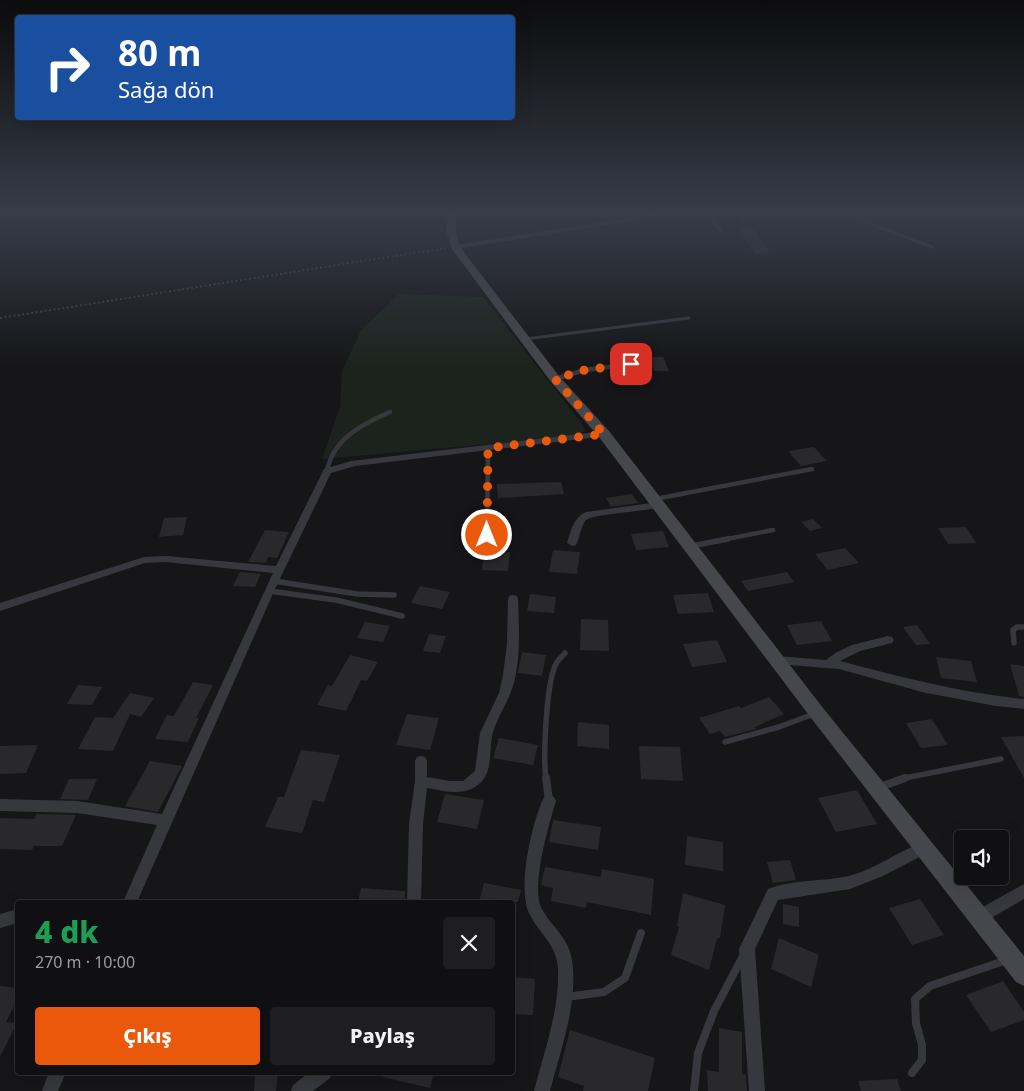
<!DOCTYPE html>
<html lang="tr">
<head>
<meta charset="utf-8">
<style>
	:root { --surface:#101012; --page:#1e1e20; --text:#f1f3f6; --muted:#9c9d9f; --line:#303032; --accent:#ea580c }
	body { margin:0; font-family:"Noto Sans",sans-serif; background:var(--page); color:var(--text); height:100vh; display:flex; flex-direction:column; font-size:19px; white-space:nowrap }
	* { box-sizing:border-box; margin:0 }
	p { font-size:16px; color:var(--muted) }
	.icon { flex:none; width:28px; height:28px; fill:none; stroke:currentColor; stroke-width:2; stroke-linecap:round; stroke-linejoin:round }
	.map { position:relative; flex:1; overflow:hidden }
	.sheet { position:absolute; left:15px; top:900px; width:500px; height:175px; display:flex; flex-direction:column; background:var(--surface); border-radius:5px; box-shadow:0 5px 20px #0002,0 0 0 1px var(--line) }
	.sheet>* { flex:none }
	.guide { position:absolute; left:15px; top:15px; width:500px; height:105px; border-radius:5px; box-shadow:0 5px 20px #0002,0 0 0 1px var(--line); background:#1a4fa0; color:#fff; overflow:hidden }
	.buttons { position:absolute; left:954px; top:830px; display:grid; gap:10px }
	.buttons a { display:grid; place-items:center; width:55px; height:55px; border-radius:5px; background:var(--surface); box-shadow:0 5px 20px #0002,0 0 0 1px var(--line); font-size:25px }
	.pin { position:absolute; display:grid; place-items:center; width:42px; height:42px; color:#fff; margin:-21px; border-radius:10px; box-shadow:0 2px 8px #0006 }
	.me { position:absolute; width:55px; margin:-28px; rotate:0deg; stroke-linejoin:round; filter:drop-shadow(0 0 4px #0008) }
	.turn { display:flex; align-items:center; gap:18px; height:105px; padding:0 20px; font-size:22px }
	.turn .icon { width:65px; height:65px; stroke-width:2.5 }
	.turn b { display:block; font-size:35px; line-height:42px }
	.round { display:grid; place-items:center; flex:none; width:52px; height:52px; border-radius:5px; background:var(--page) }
	.head { display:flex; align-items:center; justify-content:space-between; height:85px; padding:0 20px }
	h1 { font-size:30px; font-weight:800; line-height:38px; color:#1e9e55 }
	.button { display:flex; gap:10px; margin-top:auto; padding:10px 20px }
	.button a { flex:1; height:58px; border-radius:5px; background:var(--accent); color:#fff; font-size:20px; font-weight:800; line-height:58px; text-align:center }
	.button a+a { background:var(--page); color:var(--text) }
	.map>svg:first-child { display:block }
	.green { fill:#1c231d }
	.building { fill:#29292c }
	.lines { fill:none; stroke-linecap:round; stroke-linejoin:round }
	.path { stroke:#3d3f44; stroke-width:2; stroke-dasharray:2 2.5; stroke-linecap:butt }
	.lane-far3 { stroke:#37383d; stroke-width:3 }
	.lane-far2 { stroke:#37383d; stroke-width:4.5 }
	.lane-far1 { stroke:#37383d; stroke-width:5.5 }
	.lane { stroke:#37383d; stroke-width:8 }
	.street { fill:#37383d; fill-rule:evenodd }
	.secondary { fill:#45474d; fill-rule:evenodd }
	.route { stroke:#ea580c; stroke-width:9; stroke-dasharray:0 16.2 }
</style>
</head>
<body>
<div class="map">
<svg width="1024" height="1091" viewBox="0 0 1024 1091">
	<rect width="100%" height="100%" fill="#161618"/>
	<path class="green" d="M399,294L483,297L583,425L585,431L576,436L322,459L340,407L342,371L361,330Z"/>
	<g class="building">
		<path d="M739,229H754L770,253L755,254Z"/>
		<path d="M648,357H663L669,371H654Z"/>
		<path d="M814,447L827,461L801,466L788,451Z"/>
		<path d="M561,482L564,494L498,498L497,484Z"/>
		<path d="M632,494L638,503L611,507L606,498Z"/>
		<path d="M187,517L183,535L159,537L164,518Z"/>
		<path d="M813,519L822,528L810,531L801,522Z"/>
		<path d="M966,527L976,543L948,544L938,528Z"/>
		<path d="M265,530L289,532L277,558L268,557L266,563L248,562Z"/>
		<path d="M663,531L669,547L636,550L631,534Z"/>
		<path d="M845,548L859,563L828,570L815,554Z"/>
		<path d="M553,550L580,552L577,574L549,572Z"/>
		<path d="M484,552H510L508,571L482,570Z"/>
		<path d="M240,572L261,574L255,587L233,586Z"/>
		<path d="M787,572L794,582L748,591L741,581Z"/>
		<path d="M420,586L450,592L442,609L411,603Z"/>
		<path d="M708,593L714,612L678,614L673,595Z"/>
		<path d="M530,594L556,597L554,613L527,611Z"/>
		<path d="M581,619L608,620L609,651L580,650Z"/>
		<path d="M821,621L832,641L797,645L787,625Z"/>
		<path d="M365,622L390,626L383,642L357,638Z"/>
		<path d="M917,625L930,644L916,645L903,627Z"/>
		<path d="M429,634L446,636L440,653L423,651Z"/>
		<path d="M717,640L727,662L692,667L683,644Z"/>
		<path d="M522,652L546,655L542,676L518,673Z"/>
		<path d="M350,655L378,662L367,681L361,680L346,711L317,705L328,685L332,686Z"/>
		<path d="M936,657L971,661L977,682L941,678Z"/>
		<path d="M1010,664L1024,666V697L1019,696Z"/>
		<path d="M193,682L213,685L196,718H199L188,742L155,739L167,715L174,716Z"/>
		<path d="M78,685L102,687L92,705L67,704Z"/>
		<path d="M130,693L154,698L141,717L130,714L113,751L78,749L95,717L113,718Z"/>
		<path d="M769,697L784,714L755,727L756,729L725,737L720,731L710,734L699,718L739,706L741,708Z"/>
		<path d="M407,714L439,718L430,750L396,745Z"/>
		<path d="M932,719L948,745L921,748L906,723Z"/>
		<path d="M578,722L609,725V749L577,746Z"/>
		<path d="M1024,736V778L1001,737Z"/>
		<path d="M499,738L538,745L533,765L493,758Z"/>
		<path d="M38,745L26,773L0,774V746Z"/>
		<path d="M639,746L680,747L683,781L641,779Z"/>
		<path d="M301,750L340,755L324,802L313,800L302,833L265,827L278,797H284Z"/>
		<path d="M150,761L182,766L158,812L125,806Z"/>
		<path d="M69,779H97L88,800L60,799Z"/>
		<path d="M857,790L877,824L836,832L818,798Z"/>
		<path d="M445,794L484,800L477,829L437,822Z"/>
		<path d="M37,814L76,815L62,846H34L32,850L0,849V818L34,819Z"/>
		<path d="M553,820L601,827L598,850L549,842Z"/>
		<path d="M687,836L723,842V871L685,865Z"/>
		<path d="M790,860L796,880L773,883L767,862Z"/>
		<path d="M545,867L601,877L602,869L654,879L651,915L587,902L586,908L551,901L553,888L541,885Z"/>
		<path d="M484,883L521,890L518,902H479Z"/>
		<path d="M361,888L405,891V902H358Z"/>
		<path d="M683,893L725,905L720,938H717L709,970L671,955L679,927L677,926Z"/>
		<path d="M920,899L944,935L912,945L889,908Z"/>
		<path d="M783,904L799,907V927L783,924Z"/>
		<path d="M779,938L819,955L811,987L771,969Z"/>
		<path d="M512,977L535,979L533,1015L512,1014Z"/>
		<path d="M1003,981L1024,1012V1020L991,1032L966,995Z"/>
		<path d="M0,986L18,988V998L6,1022L17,1023L0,1057Z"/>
		<path d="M719,1028L742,1032V1074L746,1075L747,1091H708L707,1070L719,1072Z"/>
		<path d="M570,1030L655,1058L648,1091H583L584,1086L558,1077Z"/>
		<path d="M255,1072H278L276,1091H254Z"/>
		<path d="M384,1072H434L430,1088L383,1077Z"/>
		<path d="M897,1079L901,1091H861L858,1081Z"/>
	</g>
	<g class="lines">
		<path class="path" d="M0,318L446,248"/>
		<g class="lane-far3">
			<path d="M613,215L618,221"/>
			<path d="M710,215L721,231"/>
			<path d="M739,215L744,221"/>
			<path d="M853,215L863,221L932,247"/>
			<path d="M525,339L689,318"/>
		</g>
		<g class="lane-far2">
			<path d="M555,379L585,370L631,364"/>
			<path d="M327,471C333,439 362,424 390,412"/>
			<path d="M655,499L812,469"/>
			<path d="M487,535L488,448"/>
			<path d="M722,540L773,530"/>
		</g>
		<g class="lane-far1">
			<path d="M691,546L728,539"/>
			<path d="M274,581L357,594L394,595"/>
			<path d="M269,591L336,600L402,616"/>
			<path d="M1014,643L1013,630L1017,627H1024"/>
			<path d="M725,742L779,727L814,714"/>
			<path d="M546,779C543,757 546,680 557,662C559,659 563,656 565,653"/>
			<path d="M900,779L1001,759"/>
		</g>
		<g class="lane">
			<path d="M546,778L549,800"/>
			<path d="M880,787L905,778"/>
			<path d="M566,997L604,992L625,978L641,933"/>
			<path d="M912,1073L922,1060V1045L916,1023L915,999L930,986L1007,960"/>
			<path d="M694,1091L698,1053L714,1011L743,956"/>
		</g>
		<g class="street">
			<path d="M647,215H661L658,217L455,249L452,247L455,245Z"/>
			<path d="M604,431L608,434L607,436L355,466L331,473L274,591L137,902H123L157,825L77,813L0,811V799L77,801L162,814L273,573L166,562L145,563L0,611V603L144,557L166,556L276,566L324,469L351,461Z"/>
			<path d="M659,502L664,505L662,507C648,511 593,514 586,520C580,527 580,538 576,545L572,546L567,543C571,531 573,518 586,512Z"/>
			<path d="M513,595L517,596L518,599C519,627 521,659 513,686C508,702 498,716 493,732C488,750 495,775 475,787C460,796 443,791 427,788L423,824L421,902H407L409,824L415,781V761L417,757L421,756L425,757L427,761V777L450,781H463L475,771L480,733L499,693L503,675L507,643L508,599L509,596Z"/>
			<path d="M888,636L892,637L894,640L892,643L860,651L840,661C901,677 961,693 1024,699V709L996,706L926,693L839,669L777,664L773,663L771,660L773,657L777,656L826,660L837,652L852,645Z"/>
			<path d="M549,795L554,797L556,801C549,824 530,888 542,909C555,932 571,938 573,968C576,1009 560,1052 550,1091H534C544,1052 560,1009 558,968C556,943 540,935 530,915C516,890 532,822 544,797Z"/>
			<path d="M924,842L929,844L931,848L929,852L883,876L850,889L778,900L755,949L765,1091H749L739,949L768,889C794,879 822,882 849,876C876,869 898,851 924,842Z"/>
			<path d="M1024,884V899L984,922L979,924L974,922L972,917L974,912Z"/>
			<path d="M18,909V923L0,928V914Z"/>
			<path d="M49,1072H66L58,1091H42Z"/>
			<path d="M310,1072H332L330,1078L313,1091H291L293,1085Z"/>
		</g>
		<path class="secondary" d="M448,215H456V230L460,247L559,376L609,431L823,708L1024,956V986L1016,982L811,718L599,437L551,382L452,249L446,230Z"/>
	</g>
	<linearGradient id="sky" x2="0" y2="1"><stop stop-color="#0c0c0d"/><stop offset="0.58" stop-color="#363c48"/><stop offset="1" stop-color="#363c48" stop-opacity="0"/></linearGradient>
	<rect width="1024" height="368" fill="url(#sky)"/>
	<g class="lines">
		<path class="route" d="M487,535L488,448L604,434L555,379L585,370L631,364"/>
	</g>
</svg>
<div class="buttons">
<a><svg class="icon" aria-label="sound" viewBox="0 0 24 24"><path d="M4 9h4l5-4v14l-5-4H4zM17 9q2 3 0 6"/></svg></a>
</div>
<div class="pin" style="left:631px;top:364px;background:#d93025"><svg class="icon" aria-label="arrive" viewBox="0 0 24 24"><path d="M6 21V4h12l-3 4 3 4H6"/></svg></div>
<svg class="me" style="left:487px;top:535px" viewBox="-20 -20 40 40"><circle r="17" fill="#ea580c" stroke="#fff" stroke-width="3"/><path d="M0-11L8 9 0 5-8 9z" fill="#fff"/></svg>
<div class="guide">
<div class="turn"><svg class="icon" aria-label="right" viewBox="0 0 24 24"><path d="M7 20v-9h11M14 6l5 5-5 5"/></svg><div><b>80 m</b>Sağa dön</div></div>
</div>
<section class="sheet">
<div class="head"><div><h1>4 dk</h1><p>270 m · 10:00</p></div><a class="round"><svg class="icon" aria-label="close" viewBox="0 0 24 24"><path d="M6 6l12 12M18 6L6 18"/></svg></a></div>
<div class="button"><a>Çıkış</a><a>Paylaş</a></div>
</section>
</div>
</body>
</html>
